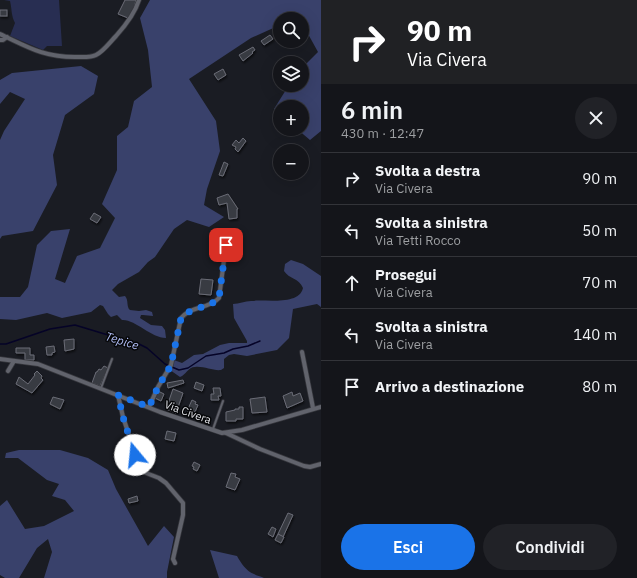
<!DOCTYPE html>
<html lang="it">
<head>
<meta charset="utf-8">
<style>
	:root { --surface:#14151a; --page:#212227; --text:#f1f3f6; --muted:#9d9fa2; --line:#333439; --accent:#1a73e8 }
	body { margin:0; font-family:"IBM Plex Sans",sans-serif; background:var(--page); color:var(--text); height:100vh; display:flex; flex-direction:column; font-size:15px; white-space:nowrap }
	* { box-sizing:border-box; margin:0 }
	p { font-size:13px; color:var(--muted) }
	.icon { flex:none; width:22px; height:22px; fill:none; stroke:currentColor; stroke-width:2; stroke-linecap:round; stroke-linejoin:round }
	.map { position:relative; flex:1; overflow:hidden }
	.details { display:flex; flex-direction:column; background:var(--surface); width:316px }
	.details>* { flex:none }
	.guide { background:#202124; color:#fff; overflow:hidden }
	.controls { position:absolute; left:273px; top:12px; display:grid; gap:8px }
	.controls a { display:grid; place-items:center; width:36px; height:36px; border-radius:50%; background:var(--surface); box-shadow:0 4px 16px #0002,0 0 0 1px var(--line); font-size:20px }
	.pin { position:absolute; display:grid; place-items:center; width:34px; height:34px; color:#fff; margin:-17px; border-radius:8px; box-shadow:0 2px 6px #0006 }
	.me { position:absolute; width:44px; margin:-22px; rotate:343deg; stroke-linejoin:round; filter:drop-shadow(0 0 3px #0008) }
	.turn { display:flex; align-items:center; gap:14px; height:84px; padding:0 20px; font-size:18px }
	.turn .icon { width:52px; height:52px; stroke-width:2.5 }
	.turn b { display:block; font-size:28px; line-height:34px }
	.round { display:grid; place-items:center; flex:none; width:42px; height:42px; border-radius:21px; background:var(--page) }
	.overview { display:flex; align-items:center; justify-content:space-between; height:68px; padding:0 20px }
	h1 { font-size:24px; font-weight:600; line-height:30px }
	.primary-button { display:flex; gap:8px; margin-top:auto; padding:8px 20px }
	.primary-button a { flex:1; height:46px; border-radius:24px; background:var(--accent); color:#fff; font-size:16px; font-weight:600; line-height:46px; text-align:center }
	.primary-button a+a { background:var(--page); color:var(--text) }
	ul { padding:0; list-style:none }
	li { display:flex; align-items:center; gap:12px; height:52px; padding:0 20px; border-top:1px solid var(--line) }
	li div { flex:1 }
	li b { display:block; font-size:15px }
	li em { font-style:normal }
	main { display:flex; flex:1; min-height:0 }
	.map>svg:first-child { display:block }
	.green { fill:#282e52 }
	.forest { fill:#39416b }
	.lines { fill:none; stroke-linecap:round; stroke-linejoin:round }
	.stream { stroke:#050327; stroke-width:1.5 }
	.building { fill:#383a42; stroke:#6a6c76; filter:url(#shadow) }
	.lane-casing { stroke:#36373d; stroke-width:3.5 }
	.street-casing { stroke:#36373d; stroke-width:5.5 }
	.lane { stroke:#61636c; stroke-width:2 }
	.street { stroke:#61636c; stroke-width:4 }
	.route { stroke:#1a73e8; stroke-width:7; stroke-dasharray:0 12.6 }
	.labels { text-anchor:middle; stroke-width:3; stroke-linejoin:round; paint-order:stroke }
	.street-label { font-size:11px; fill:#e3e4e9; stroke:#060709 }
	.water-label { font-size:12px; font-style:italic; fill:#b2bef7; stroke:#060709 }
</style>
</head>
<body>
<main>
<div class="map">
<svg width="321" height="578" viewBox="0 0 321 578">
	<defs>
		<filter id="shadow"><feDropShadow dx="1" dy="2" stdDeviation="1" flood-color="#0009"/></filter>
	</defs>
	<rect width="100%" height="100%" fill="#1a1c23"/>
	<path class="green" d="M4,0H59L62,46H47L43,50L10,36L15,23C11,16 12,9 10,1Z"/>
	<g class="forest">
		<path d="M150,0H321V131L310,140L297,129H302V107H280V114L274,109L289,85H302V68L318,52L302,23V19L299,18L295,19H280V25L251,38L189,79L216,121L220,151L207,189L204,205L224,217L209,227L187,220L174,229L155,257L148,262L139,272L118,284L112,290L119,297L125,296C129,300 126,307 130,310L139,311L146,310L152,312L153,316L143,315H141L140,318L151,325L162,326L165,330L166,338C151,338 135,319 122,320L117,315L111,317L108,314L103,306L100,305L91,312L62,318L47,313L16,320L0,319V297H20L28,287L37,245L51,231L70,229L55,279L65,283L77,256L100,248L115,218L102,204L117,170V136L128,127L134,101L152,87L148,50L140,18Z"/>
		<path d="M81,66L98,76L94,94L65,115L53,155L57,185L33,231L2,236L0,239V140L4,131L25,99L10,92L0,104V80L12,73Z"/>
		<path d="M291,260L303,264L321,276V307L317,304L293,309L289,338L277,350L247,356L234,354L229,355L224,359V368L221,370C213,371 204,366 195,367C188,367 186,375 180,377L170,370L174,360L182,363L194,355L203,354L220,345L229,343H247V341L234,318L233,304C239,304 245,301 251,301C265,299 299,306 303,288C299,278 289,279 284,271L285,264Z"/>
		<path d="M19,450H60L88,458L108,470L116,489L148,546L164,526L174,537L167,572V578H44L52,552L48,539L37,548L19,578H5L0,575V506L7,500L25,529L44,526L74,511L65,500L52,496L59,484L47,480L18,458H5L6,453Z"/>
		<path d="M210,550L237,556C241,563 246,571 254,574C257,576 260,576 264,578H219Z"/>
	</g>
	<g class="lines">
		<path class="stream" d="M0,344H6L50,329L75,325L108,335L121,341L139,344L147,348L165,364L179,370L188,368L206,356L224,353L233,349L248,346L260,341"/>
	</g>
	<g class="building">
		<path d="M125,0H136L134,8L128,18L118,14Z"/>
		<rect x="0" y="10" width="7" height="6"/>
		<path d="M270,35L273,39L264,45L261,41Z"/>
		<path d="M253,47L255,50L252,52L253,53L243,61L239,55Z"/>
		<path d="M223,69L226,75L218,80L214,74Z"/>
		<path d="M243,138L246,141L238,152L235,149L236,147L232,145L236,140L239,143Z"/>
		<path d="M224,162L228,164L223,176L219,175Z"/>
		<path d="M228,194L238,209H237V218L229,219L227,203L219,205L217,198Z"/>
		<path d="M94,213L101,217L97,223L90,219Z"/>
		<path d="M201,279L213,280L211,295L199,294Z"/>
		<path d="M74,339V349L65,351L64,340Z"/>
		<path d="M54,346L55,352L52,353V355H47L46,347Z"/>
		<path d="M16,348H30V355H34V360H25V353H16Z"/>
		<path d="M104,366L108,368L100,386L92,383L96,372H97L99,369L101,370Z"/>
		<path d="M37,371L42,376L41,378L43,380L32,393L16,384L19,377L28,384L35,375L34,374Z"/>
		<path d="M183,380L184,383L168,388L167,383Z"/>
		<path d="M196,382L204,385L202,391L194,388Z"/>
		<path d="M213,388H220L221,396H218L219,400H211V394H214Z"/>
		<path d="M173,389L183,393L176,413L166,409Z"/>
		<path d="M158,391L164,394L161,401L155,398Z"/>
		<path d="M292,392L293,396L300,393L303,401L287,408L283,396Z"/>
		<path d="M53,397L64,400L60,409L50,404Z"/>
		<path d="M265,397L267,412L252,413L250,399Z"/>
		<path d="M192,400L196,402L195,404L198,405L195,412L192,411V413L187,411Z"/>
		<path d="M239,407H243V419H236V421H226V412L235,410V409H239Z"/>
		<path d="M167,431L176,433L174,441L165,439Z"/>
		<path d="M194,462L200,465L197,471L193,469L194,467L192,466Z"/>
		<path d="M231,473L236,474L235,477L240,479L235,490L226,487Z"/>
		<path d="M137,496L138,501L129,503L128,499Z"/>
		<path d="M288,513L293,515L283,537L278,534Z"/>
		<path d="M272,527L276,529L273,537L268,534Z"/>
		<path d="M278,534L284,537L281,543L275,540Z"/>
	</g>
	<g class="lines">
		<defs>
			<g id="lane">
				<path d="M101,388L112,359"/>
				<path d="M213,429L223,401"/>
			</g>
			<g id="street">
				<path d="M0,34C28,47 43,57 75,57C82,57 90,58 96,55C104,51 110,42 116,36C125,26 135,13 139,0"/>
				<path d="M0,40H3L7,37"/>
				<path d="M302,352L313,408"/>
				<path d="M0,359L38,364L160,412L222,433L242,430L321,407"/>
				<path d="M8,371L14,361"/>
				<path d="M118,395L123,417L141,471L159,478L166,483L183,503V515L173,559L175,563"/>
				<path d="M149,407L158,387L171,365L181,318C191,306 209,309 219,298L226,245L225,234"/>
				<path d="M226,433L260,449L304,466L310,467L321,464"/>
			</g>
		</defs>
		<use href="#lane" class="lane-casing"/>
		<use href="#street" class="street-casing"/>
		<use href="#lane" class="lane"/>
		<use href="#street" class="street"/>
	</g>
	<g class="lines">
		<path class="route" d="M135,455L123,417L118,395L149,407L158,387L171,365L181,318C191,306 209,309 219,298L226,245"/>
	</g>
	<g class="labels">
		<g class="street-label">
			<text transform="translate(188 412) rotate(20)" y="4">Via Civera</text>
		</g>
		<g class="water-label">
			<text transform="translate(122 341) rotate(17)" y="4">Tepice</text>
		</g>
	</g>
</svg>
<div class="controls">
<a><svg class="icon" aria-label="search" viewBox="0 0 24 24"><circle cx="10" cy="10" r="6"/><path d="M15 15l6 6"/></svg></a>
<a><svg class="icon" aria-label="layers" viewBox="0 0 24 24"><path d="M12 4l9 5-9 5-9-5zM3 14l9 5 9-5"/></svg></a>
<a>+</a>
<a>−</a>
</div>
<div class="pin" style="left:226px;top:245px;background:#d93025"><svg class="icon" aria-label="arrive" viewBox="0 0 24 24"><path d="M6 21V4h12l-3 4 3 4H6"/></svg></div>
<svg class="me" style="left:135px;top:455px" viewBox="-20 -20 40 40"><circle r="19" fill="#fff"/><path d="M0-13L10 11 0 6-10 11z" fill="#1a73e8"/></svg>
</div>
<section class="details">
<div class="guide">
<div class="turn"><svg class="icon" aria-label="right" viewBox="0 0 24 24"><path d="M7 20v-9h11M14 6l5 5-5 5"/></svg><div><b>90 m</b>Via Civera</div></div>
</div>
<div class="overview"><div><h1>6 min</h1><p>430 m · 12:47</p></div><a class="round"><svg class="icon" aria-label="close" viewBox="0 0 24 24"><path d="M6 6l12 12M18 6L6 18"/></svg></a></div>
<ul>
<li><svg class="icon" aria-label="right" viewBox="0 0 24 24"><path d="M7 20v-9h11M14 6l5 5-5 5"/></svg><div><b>Svolta a destra</b><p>Via Civera</p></div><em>90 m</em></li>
<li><svg class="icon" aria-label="left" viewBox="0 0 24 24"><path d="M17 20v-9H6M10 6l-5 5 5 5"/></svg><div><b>Svolta a sinistra</b><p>Via Tetti Rocco</p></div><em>50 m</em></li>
<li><svg class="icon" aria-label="ahead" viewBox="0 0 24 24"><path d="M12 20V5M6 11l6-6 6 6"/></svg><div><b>Prosegui</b><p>Via Civera</p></div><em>70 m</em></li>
<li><svg class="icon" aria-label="left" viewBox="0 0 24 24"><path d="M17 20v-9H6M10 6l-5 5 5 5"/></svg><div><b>Svolta a sinistra</b><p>Via Civera</p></div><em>140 m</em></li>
<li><svg class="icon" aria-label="arrive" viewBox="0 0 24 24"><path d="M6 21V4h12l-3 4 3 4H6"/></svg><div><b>Arrivo a destinazione</b></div><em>80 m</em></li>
</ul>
<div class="primary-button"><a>Esci</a><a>Condividi</a></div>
</section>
</main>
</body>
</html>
